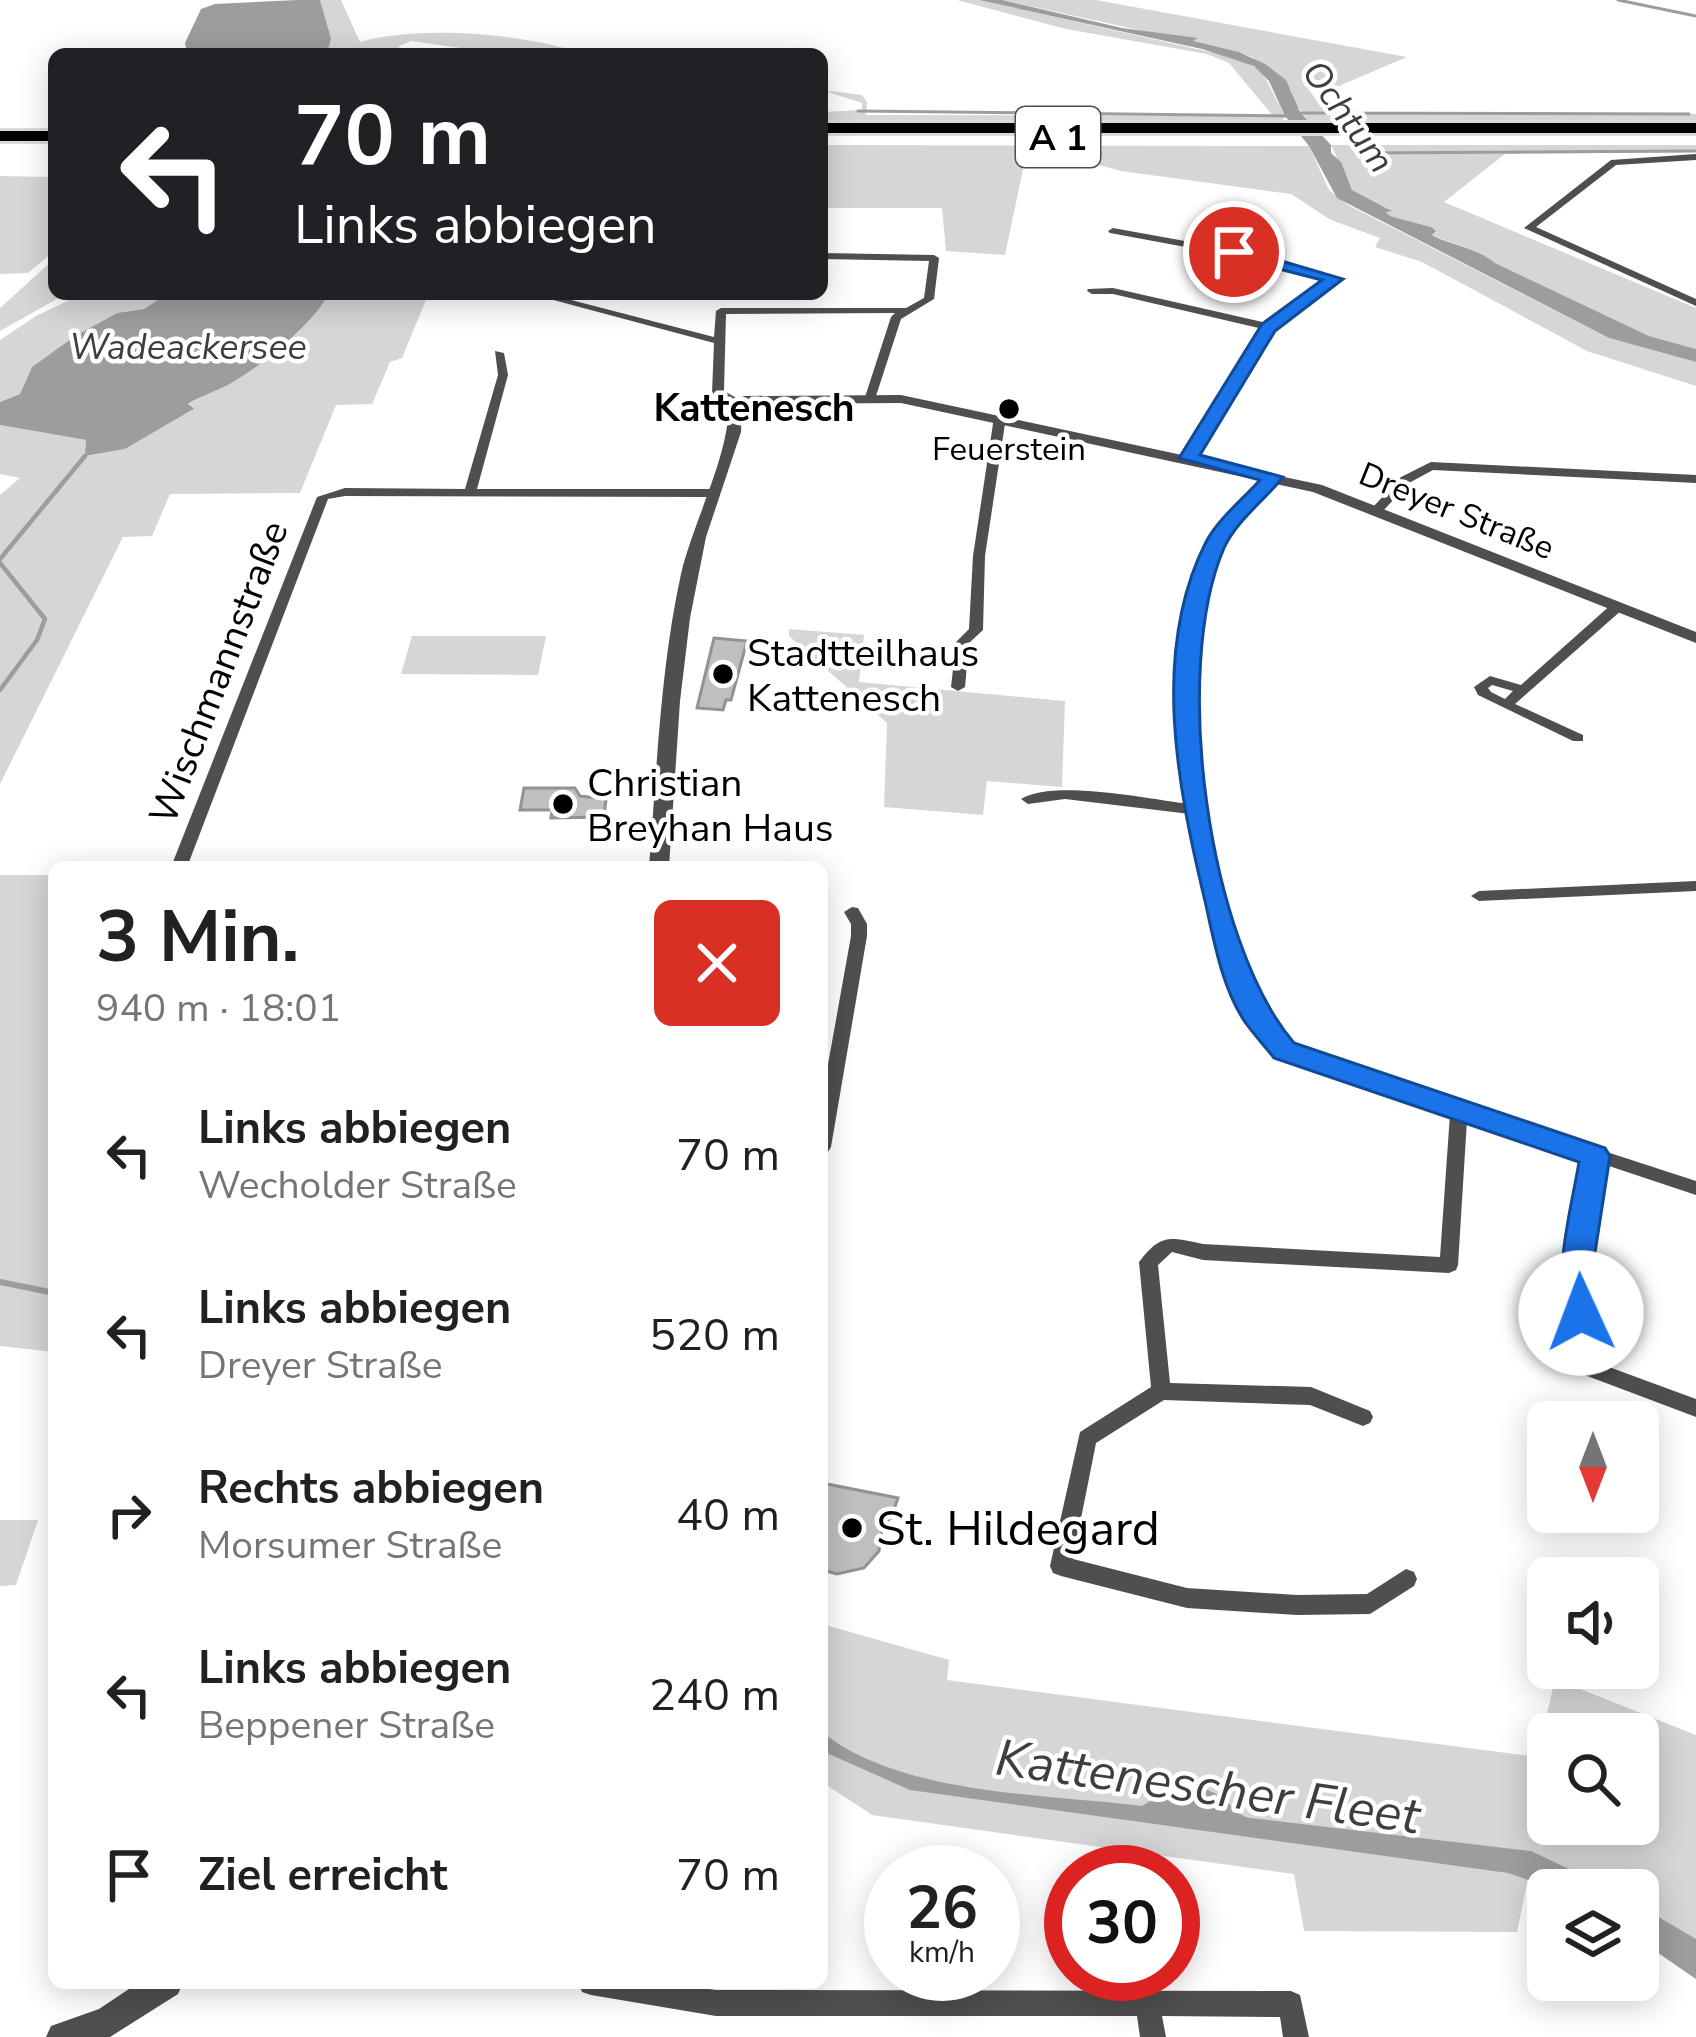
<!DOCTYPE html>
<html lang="de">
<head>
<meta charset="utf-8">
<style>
	:root { --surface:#fff; --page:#f6f6f6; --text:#202124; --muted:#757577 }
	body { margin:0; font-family:"Nunito Sans",sans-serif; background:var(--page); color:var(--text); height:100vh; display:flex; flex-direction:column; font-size:45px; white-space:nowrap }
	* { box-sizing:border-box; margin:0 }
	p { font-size:39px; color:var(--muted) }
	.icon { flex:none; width:66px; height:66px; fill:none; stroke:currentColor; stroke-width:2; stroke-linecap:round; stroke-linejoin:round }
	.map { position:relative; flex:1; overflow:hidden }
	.panel { position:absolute; left:48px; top:861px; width:780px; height:1128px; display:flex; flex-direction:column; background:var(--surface); border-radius:18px; box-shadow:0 6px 30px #0003 }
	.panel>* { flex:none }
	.guide { position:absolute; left:48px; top:48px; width:780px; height:252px; border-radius:18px; box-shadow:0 6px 30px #0003; background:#202124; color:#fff; overflow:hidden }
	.needle { width:78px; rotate:180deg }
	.buttons { position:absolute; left:1527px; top:1401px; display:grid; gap:24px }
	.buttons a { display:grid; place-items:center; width:132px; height:132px; border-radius:18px; background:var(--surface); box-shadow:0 6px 30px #0003; font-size:60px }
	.speed { position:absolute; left:864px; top:1845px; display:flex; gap:24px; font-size:60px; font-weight:700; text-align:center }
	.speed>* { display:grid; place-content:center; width:156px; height:156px; border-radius:50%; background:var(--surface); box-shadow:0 6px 30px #0003; line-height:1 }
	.speed small { font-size:30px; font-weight:400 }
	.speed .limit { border:18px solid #d22; background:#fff; color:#111 }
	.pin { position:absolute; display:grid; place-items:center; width:102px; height:102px; color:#fff; margin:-51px; border:6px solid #fff; border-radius:50%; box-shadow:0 3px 12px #0007 }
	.me { position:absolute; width:132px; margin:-66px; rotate:358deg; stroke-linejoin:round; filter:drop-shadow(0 0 9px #0008) }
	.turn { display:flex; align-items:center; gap:42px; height:252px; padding:0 48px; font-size:54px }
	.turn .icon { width:156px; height:156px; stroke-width:2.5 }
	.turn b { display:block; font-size:84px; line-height:102px }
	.round { display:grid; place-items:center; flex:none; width:126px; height:126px; border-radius:18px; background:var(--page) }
	.headline { display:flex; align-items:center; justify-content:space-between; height:204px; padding:0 48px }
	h1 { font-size:72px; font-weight:700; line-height:90px }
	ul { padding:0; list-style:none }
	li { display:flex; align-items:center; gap:36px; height:180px; padding:0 48px }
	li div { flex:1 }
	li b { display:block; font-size:45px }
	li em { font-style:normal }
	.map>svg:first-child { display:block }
	.green { fill:#d6d6d6; fill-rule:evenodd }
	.water { fill:#9d9d9d }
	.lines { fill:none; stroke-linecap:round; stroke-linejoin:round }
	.stream-far2 { stroke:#9d9d9d; stroke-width:3 }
	.stream-far1 { stroke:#9d9d9d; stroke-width:4.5 }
	.stream { stroke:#9d9d9d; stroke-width:6 }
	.building { fill:#bfbfbf; stroke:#939393; stroke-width:3 }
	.motorway-casing { stroke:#dbdbdb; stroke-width:6 }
	.minor { fill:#4f4f4f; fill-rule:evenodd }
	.tertiary { fill:#4f4f4f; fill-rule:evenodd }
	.motorway { fill:#000; fill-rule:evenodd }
	.route { fill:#1a73e8; stroke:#114b97; stroke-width:3 }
	.poi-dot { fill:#000; stroke:#fff; stroke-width:4.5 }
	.labels { text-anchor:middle; stroke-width:9; stroke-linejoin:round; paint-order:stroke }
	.far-poi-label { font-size:33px; fill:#000; stroke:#fff }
	.far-street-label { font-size:33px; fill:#000; stroke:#fff }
	.far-water-label { font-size:36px; font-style:italic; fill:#3e3e3e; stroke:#fff }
	.shield { fill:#fff; stroke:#4c4c4c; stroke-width:3 }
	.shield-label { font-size:36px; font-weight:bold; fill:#000 }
	.far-quarter-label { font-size:39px; font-weight:bold; fill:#000; stroke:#fff }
	.poi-label { font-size:39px; fill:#000; stroke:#fff; text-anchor:start }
	.street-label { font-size:39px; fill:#000; stroke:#fff }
	.near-poi-label { font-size:48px; fill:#000; stroke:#fff; text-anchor:start }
	.near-water-label { font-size:51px; font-style:italic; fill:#3e3e3e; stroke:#fff }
</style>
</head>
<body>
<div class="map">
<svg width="1696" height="2037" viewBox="0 0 1696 2037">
	<rect width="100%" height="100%" fill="#fff"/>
	<g class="green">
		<path d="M320,0H341L360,42C421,25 524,33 584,54L475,50L411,41L397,47L432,54H313L328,47L331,38Z"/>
		<path d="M957,0H979L1237,58L1261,70L1285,116L1281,122H822V112L862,110V103L822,90L862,95L867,102L866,115L1273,116L1229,63L1207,54L1066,29Z"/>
		<path d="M1002,0H1096L1407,57L1332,89L1309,90L1326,113L1696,114V122L1308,120L1290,97L1292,91L1252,57L1239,52Z"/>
		<path d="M822,145L1309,146L1329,190L1348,205L1609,338L1696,362V386L1587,351L1422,262L1375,247L1380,238L1331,220L1291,194L1121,171L1084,161L1025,160L1005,255L946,251L942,208H822Z"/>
		<path d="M1331,145H1696V152L1505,154L1444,202L1696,308V349L1649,336L1495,263C1475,247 1453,245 1430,234L1431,227L1390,216L1385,211L1389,209L1352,190Z"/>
		<path d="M0,176L54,177V251L28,273L0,274Z"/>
		<path d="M54,259V294H66L0,331V308Z"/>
		<path d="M82,294H167L144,309L117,313L75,336L32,367L20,394L0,402V340L36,316Z"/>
		<path d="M325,294H523L428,295L402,358L390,362L372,404L336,405L300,493L170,494L152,536L123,537L0,784V495L20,478L0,474V425L86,440V456L125,449L193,410L188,405C201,395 217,391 231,383C255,371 322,318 325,294Z"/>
		<path d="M789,629L864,635L859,682L1065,701L1062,787L987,781L983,815L884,807L887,723L789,636Z"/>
		<path d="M412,636H546L538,675L401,674Z"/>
		<path d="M0,875H54V1352L0,1346Z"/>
		<path d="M0,1520H38L16,1585L0,1586Z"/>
		<path d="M822,1624L949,1660L947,1680L1537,1757L1555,1679L1696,1735V1979L1638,1939V1890H1558L1528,1879L1517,1932L1304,1931L1294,1874L872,1815L822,1782ZM1548,1734H1638V1824H1548Z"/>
	</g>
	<g class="water">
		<path d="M297,0H320L331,38L329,47L313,54H187L185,43L201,9L215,4Z"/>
		<path d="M979,0H1002L1122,28L1198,38L1193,41L1239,52L1265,64L1286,80L1300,112L1331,145V153L1341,162L1352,190L1392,211L1386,212L1390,216L1431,227L1436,231L1432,235C1452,246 1476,247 1495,263L1649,336L1696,349V362L1609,338L1337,198L1309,146L1285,116L1269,81L1254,66L1202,49Z"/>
		<path d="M167,294L327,296C315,322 259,368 233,382C218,391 202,395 188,404L194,409L125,449L85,456L86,440L0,425V402L20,394L32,367L75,336L117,313L144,309Z"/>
		<path d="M822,1732C900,1795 1045,1794 1142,1806C1164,1791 1193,1779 1218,1795C1232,1803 1233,1814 1250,1818L1531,1851L1613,1890H1558L1508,1873L910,1790L829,1754L822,1749Z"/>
		<path d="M1638,1905L1696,1939V1979L1638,1939Z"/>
	</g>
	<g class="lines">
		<g class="stream-far2">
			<path d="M1618,0L1696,16"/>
			<path d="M858,111L1292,116"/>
			<path d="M1297,113L1689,114"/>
			<path d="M1367,153L1696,151"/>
		</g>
		<g class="stream-far1">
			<path d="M0,559L85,456"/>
			<path d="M0,563L45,619L37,640L0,690"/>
		</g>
		<path class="stream" d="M0,1282L54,1293"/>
	</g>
	<g class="building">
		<path d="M714,638L747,641L731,700H726L723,710L697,708Z"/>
		<path d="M524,788H575L580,796L606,799L604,817L551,818L552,810H520Z"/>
		<path d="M822,1483L898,1498L891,1518L883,1524L879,1551L864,1568L837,1574L822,1570Z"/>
	</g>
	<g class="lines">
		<defs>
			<g id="motorway">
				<rect x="822" y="123" width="874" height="10"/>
				<rect x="0" y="131" width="54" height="10"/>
			</g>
		</defs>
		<use href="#motorway" class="motorway-casing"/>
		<g class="minor">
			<path d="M1696,154V160L1616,165L1536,227L1696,299V306L1524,228L1611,160Z"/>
			<path d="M1113,228L1262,255L1340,279L1273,329L1240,376L1193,460L1183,458L1230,376L1263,329L1113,294H1092L1087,291L1088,289L1113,288L1267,323L1327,280L1261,261L1110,233L1108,231Z"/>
			<path d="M822,253L934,255L939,258L934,299L901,319L875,399L865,397L891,317L895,313L726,314L724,391L742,401L744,403L738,406L712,393L714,343L531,294H548L714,337L716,311L721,308H906L924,298L929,261L822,259Z"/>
			<path d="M495,351L504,353L508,375L477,489H710L716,493L710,497L345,496L328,499L189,862H643L651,867H171L317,497L345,488L465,489L498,375Z"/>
			<path d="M1000,414L1006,417L985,556L983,630L969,643L965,687L958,691L951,687L956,642L969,629L973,556L994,417Z"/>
			<path d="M1431,462L1696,475V483L1433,470L1409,483L1382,512H1374V506L1401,477Z"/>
			<path d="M1273,473L1279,477C1252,507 1221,534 1210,574C1178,685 1201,899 1257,999C1261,1007 1265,1017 1271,1023C1281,1035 1295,1044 1306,1054L1696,1181V1195L1603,1164L1588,1259L1598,1363L1696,1399V1417L1582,1374L1579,1368L1570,1259L1586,1159L1467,1120L1458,1265L1456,1270L1449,1273L1203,1260L1172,1252L1158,1265L1170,1383L1311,1387L1370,1411L1373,1417L1370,1423L1363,1426L1310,1405L1164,1400L1096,1443L1073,1559L1187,1588L1297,1595L1367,1594L1406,1569L1414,1572L1417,1579L1414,1586L1370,1614L1297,1615L1187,1608L1061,1576L1053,1573L1050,1566L1080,1432L1151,1387L1139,1262C1161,1233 1170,1237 1203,1244L1440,1257L1450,1114L1294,1062L1258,1031L1227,975L1206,909L1190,814L1065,799L1028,804L1021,799C1053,779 1149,799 1189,804C1179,705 1169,585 1239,505C1249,494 1260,481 1273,473Z"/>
			<path d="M1618,602L1624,606L1623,609L1515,704L1583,735V741H1573L1478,695L1474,687L1490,676L1521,685L1613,603ZM1492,685L1513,691L1505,699L1491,692L1488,688Z"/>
			<path d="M1696,881V891L1479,901L1471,896L1479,891Z"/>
			<path d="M852,907L858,908L867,924V936L831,1147L828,1152L822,1154V1098L851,936V924L844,912Z"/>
			<path d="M579,1983H669L716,1990L1291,1991L1300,1995L1309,2037H1283L1280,2017L1162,2016L1166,2037H1140L1137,2016H716L591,1995L582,1992Z"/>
		</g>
		<g class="tertiary">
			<path d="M901,395L1322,485L1696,632V643L1313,492L901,403L747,404L742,408L741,432L706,537L690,618L680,701L669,867H649C657,769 660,670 681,574C692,525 731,451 728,406L744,396Z"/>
			<path d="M138,1983H183L178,1994L110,2037H46L51,2026L99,2009Z"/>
		</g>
		<use href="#motorway" class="motorway"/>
	</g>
	<path class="route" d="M1234,247L1343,279L1275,331L1200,455L1283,477C1265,500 1236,521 1224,548C1171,671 1208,942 1294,1043L1605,1148L1610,1156L1594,1259L1597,1313L1592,1322L1581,1326L1570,1322C1550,1282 1572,1206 1579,1162L1274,1058C1265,1046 1254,1035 1245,1022C1222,988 1214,941 1205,901C1178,788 1150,652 1206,542C1218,519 1243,499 1260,480L1179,458L1262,324L1322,280L1228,256V249Z"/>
	<g class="poi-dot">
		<circle cx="1009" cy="409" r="12"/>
		<circle cx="723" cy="674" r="12"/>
		<circle cx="563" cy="804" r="12"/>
		<circle cx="852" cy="1528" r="12"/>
	</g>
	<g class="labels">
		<g class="far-poi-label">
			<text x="1009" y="460">Feuerstein</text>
		</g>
		<g class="far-street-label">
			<text transform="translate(1457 510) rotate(22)" y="12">Dreyer Straße</text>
		</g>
		<g class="far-water-label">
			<text transform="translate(1349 116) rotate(54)" y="13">Ochtum</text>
			<text x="188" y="359">Wadeackersee</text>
		</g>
		<rect class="shield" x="1016" y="107" width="84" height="60" rx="9"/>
		<g class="shield-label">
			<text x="1058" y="150">A 1</text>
		</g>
		<g class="far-quarter-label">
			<text x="754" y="421">Kattenesch</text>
		</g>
		<g class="poi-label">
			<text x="747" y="666">Stadtteilhaus<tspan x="747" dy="45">Kattenesch</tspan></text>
			<text x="587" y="796">Christian<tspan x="587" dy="45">Breyhan Haus</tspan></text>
		</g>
		<g class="street-label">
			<text transform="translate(218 672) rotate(-69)" y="14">Wischmannstraße</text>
		</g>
		<g class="near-poi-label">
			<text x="876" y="1545">St. Hildegard</text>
		</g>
		<g class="near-water-label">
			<text transform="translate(1208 1786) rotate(8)" y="18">Kattenescher Fleet</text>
		</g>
	</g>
</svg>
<div class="buttons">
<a><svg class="needle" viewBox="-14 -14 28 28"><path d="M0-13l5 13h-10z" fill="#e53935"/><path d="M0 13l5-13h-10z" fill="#757577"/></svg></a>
<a><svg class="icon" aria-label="sound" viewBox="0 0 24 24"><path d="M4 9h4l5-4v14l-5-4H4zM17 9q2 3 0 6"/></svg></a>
<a><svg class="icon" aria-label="search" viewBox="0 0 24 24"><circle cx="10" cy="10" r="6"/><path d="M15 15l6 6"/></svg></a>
<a><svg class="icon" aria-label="layers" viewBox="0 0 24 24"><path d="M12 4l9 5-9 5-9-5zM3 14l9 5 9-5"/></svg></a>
</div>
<div class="speed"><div>26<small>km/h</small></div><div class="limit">30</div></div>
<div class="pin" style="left:1234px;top:252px;background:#d93025"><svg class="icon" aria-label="arrive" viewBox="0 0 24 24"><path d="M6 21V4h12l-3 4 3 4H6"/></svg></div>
<svg class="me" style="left:1581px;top:1313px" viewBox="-20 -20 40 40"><circle r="19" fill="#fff"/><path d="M0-13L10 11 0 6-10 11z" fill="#1a73e8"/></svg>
<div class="guide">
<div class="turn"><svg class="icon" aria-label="left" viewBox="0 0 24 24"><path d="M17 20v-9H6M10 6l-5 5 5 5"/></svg><div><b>70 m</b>Links abbiegen</div></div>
</div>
<section class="panel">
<div class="headline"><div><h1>3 Min.</h1><p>940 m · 18:01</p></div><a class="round" style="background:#d93025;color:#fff"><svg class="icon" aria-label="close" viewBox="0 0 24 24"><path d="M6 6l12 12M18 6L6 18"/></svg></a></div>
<ul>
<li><svg class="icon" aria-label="left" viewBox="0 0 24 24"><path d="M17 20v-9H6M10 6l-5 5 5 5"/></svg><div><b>Links abbiegen</b><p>Wecholder Straße</p></div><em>70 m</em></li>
<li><svg class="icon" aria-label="left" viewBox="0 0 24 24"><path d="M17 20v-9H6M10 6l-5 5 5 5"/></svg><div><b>Links abbiegen</b><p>Dreyer Straße</p></div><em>520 m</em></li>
<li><svg class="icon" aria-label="right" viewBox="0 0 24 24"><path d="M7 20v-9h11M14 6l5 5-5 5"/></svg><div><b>Rechts abbiegen</b><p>Morsumer Straße</p></div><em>40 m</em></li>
<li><svg class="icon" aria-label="left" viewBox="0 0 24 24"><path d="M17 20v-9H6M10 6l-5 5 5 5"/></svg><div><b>Links abbiegen</b><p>Beppener Straße</p></div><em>240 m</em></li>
<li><svg class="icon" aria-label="arrive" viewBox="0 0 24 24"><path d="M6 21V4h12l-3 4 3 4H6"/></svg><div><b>Ziel erreicht</b></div><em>70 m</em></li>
</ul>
</section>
</div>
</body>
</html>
